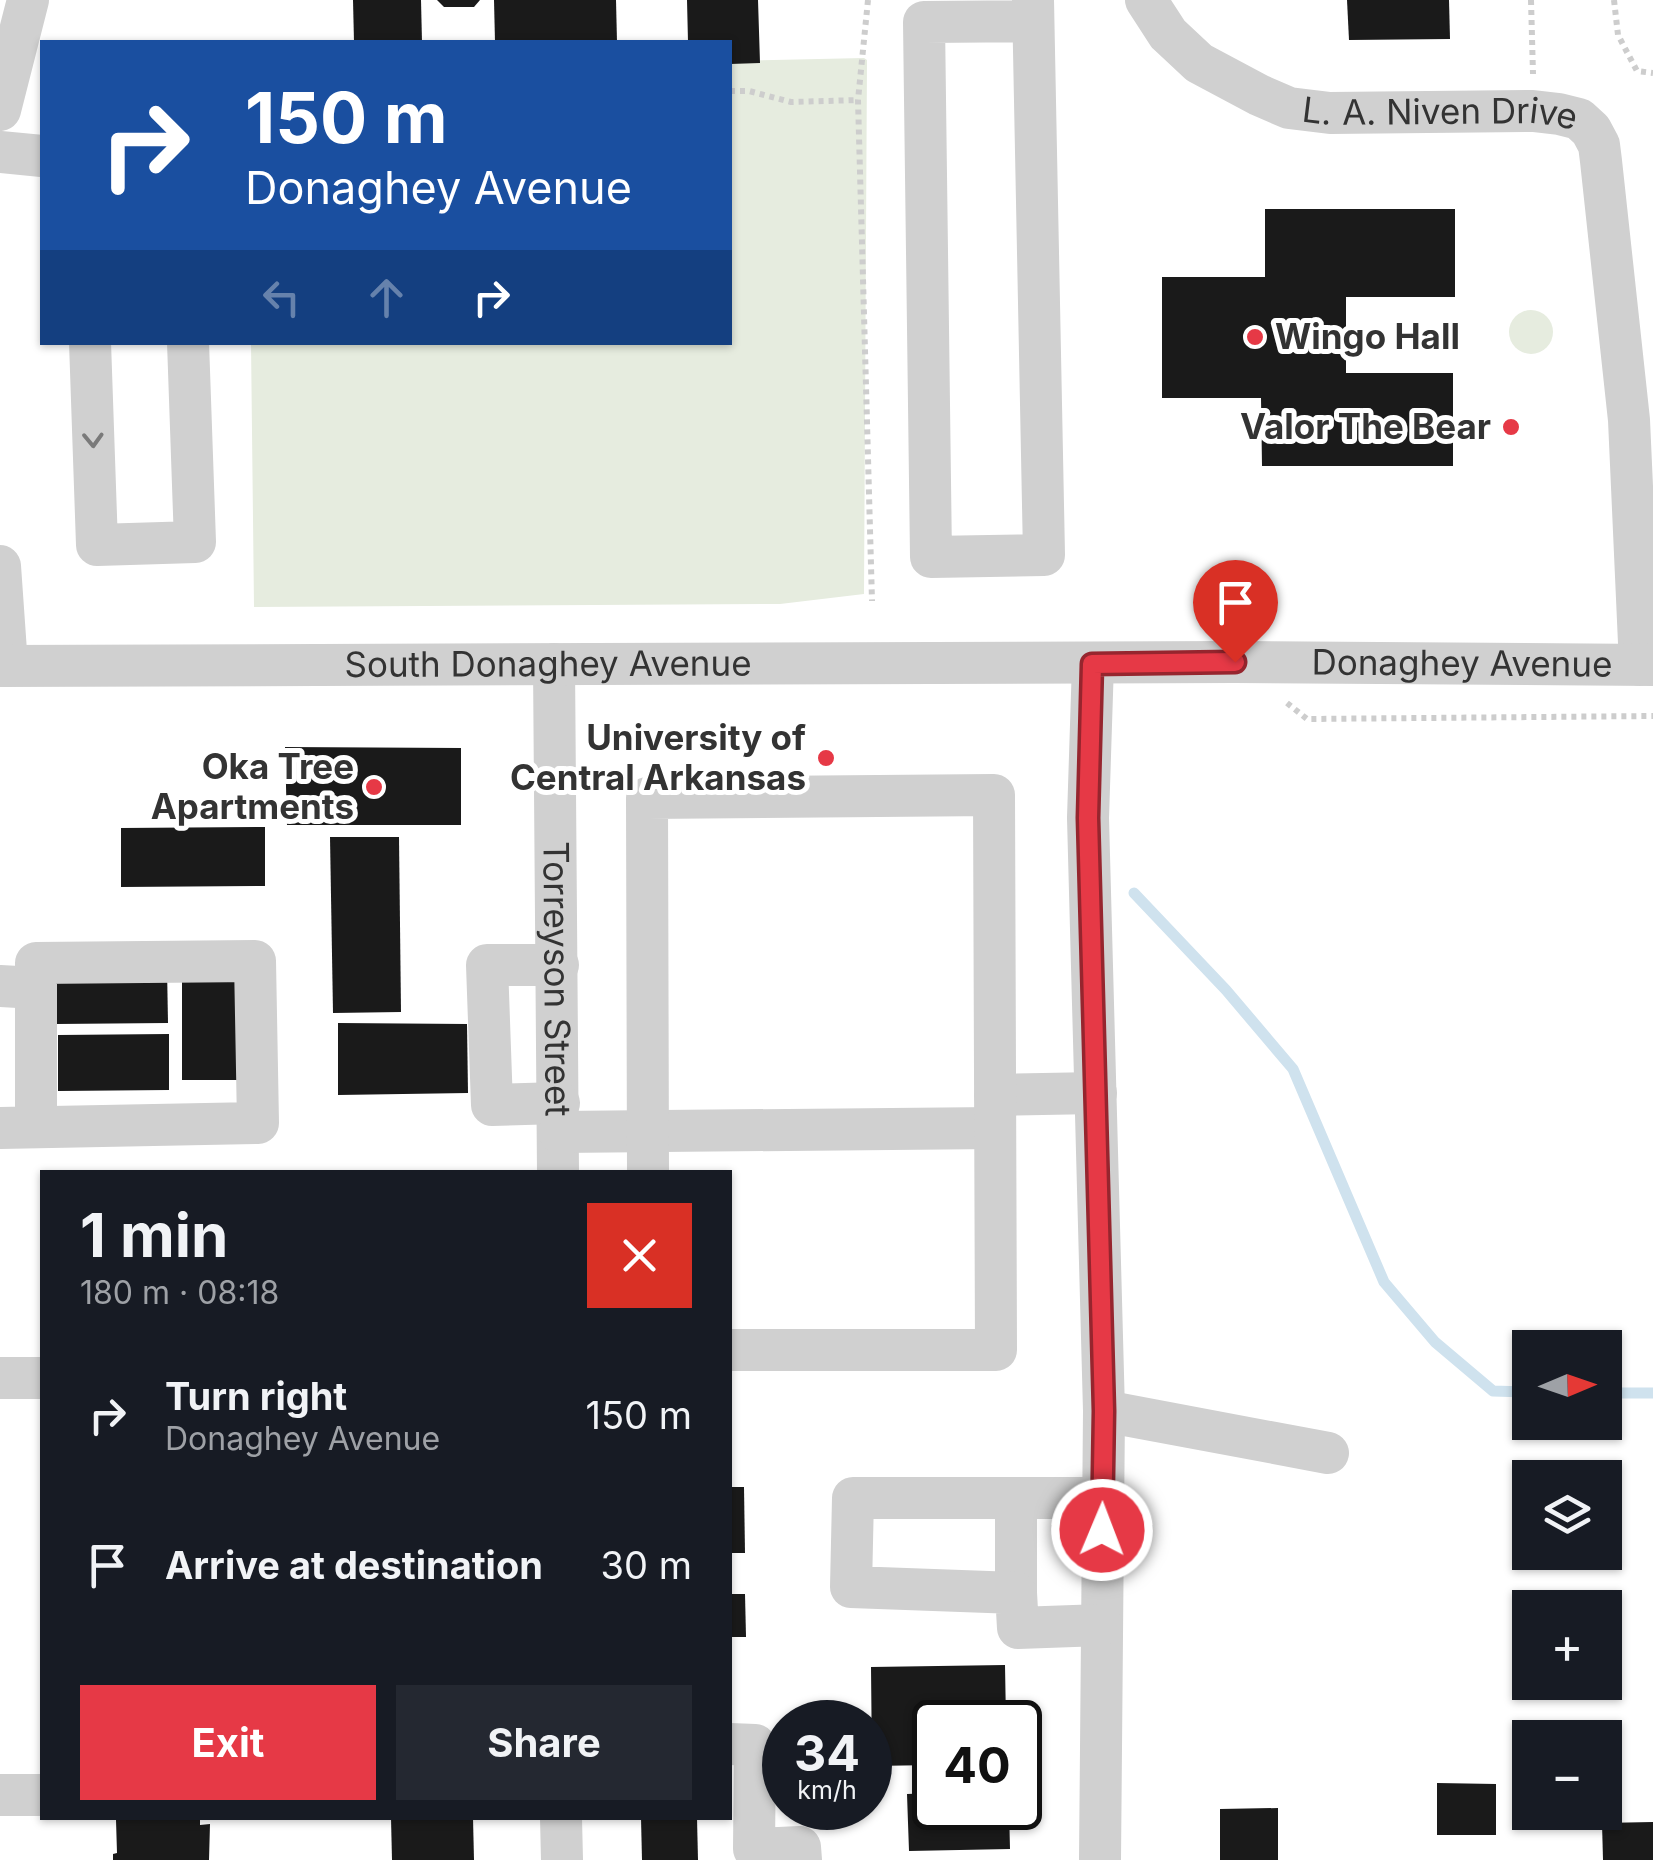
<!DOCTYPE html>
<html lang="en">
<head>
<meta charset="utf-8">
<style>
	:root { --surface:#171b24; --page:#242831; --text:#f1f3f6; --muted:#9ea1a6; --accent:#e63946 }
	body { margin:0; font-family:Inter,sans-serif; background:var(--page); color:var(--text); height:100vh; display:flex; flex-direction:column; font-size:38px; white-space:nowrap }
	* { box-sizing:border-box; margin:0 }
	p { font-size:32px; color:var(--muted) }
	.icon { flex:none; width:55px; height:55px; fill:none; stroke:currentColor; stroke-width:2; stroke-linecap:round; stroke-linejoin:round }
	.map { position:relative; flex:1; overflow:hidden }
	.details { position:absolute; left:40px; top:1170px; width:692px; height:650px; display:flex; flex-direction:column; background:var(--surface); border-radius:0px; box-shadow:0 2px 8px #0004 }
	.details>* { flex:none }
	.top-card { position:absolute; left:40px; top:40px; width:692px; height:305px; border-radius:0px; box-shadow:0 2px 8px #0004; background:#1a4fa0; color:#fff; overflow:hidden }
	.needle { width:65px; rotate:88deg }
	.controls { position:absolute; left:1512px; top:1330px; display:grid; gap:20px }
	.controls a { display:grid; place-items:center; width:110px; height:110px; border-radius:0px; background:var(--surface); box-shadow:0 2px 8px #0004; font-size:50px }
	.speed { position:absolute; left:762px; top:1700px; display:flex; gap:20px; font-size:50px; font-weight:700; text-align:center }
	.speed>* { display:grid; place-content:center; width:130px; height:130px; border-radius:50%; background:var(--surface); box-shadow:0 2px 8px #0004; line-height:1 }
	.speed small { font-size:25px; font-weight:400 }
	.speed .limit { border:5px solid #111; border-radius:15px; background:#fff; color:#111 }
	.pin { position:absolute; display:grid; place-items:center; width:85px; height:85px; color:#fff; margin:-102px -42px; border-radius:50% 50% 50% 0; rotate:-45deg; box-shadow:0 0 10px #0007 }
	.pin .icon { rotate:45deg }
	.me { position:absolute; width:110px; margin:-55px; rotate:1deg; stroke-linejoin:round; filter:drop-shadow(0 0 8px #0008) }
	.turn { display:flex; align-items:center; gap:35px; height:210px; padding:0 40px; font-size:45px }
	.turn .icon { width:130px; height:130px; stroke-width:2.5 }
	.turn b { display:block; font-size:70px; line-height:85px }
	.lanes { display:flex; align-items:center; height:95px; padding:0 40px; background:#0003; justify-content:center; gap:50px; direction:ltr }
	.lanes .off { opacity:.35 }
	.round { display:grid; place-items:center; flex:none; width:105px; height:105px; border-radius:0px; background:var(--page) }
	.head { display:flex; align-items:center; justify-content:space-between; height:170px; padding:0 40px }
	h1 { font-size:60px; font-weight:700; line-height:75px }
	.primary-button { display:flex; gap:20px; margin-top:auto; padding:20px 40px }
	.primary-button a { flex:1; height:115px; border-radius:0px; background:var(--accent); color:#fff; font-size:40px; font-weight:700; line-height:115px; text-align:center }
	.primary-button a+a { background:var(--page); color:var(--text) }
	ul { padding:0; list-style:none }
	li { display:flex; align-items:center; gap:30px; height:150px; padding:0 40px }
	li div { flex:1 }
	li b { display:block; font-size:38px }
	li em { font-style:normal }
	.map>svg:first-child { display:block }
	.green { fill:#e6ecdf }
	.lines { fill:none; stroke-linecap:round; stroke-linejoin:round }
	.stream { stroke:#cfe2ee; stroke-width:11 }
	.building { fill:#1a1a1a }
	.path { stroke:#cdcdcd; stroke-width:6; stroke-dasharray:5 5; stroke-linecap:butt }
	.minor { stroke:#d0d0d0; stroke-width:42 }
	.oneway { stroke:#7a7a7a }
	.route-casing { stroke:#96252e; stroke-width:25 }
	.route { stroke:#e63946; stroke-width:18 }
	.poi-dot { fill:#e63946; stroke:#fff; stroke-width:4 }
	.labels { text-anchor:middle; stroke-width:10; stroke-linejoin:round; paint-order:stroke }
	.street-label { font-size:35px; fill:#333; stroke:#fff }
	.poi-label { font-size:35px; font-weight:bold; fill:#333; stroke:#fff; text-anchor:end }
</style>
</head>
<body>
<div class="map">
<svg width="1653" height="1860" viewBox="0 0 1653 1860">
	<rect width="100%" height="100%" fill="#fff"/>
	<g class="green">
		<path d="M864,58L867,60L864,594L780,604L254,607L251,343L730,342V61Z"/>
		<circle cx="1531" cy="332" r="22"/>
	</g>
	<g class="lines">
		<g class="stream">
			<path d="M1134,893L1226,990L1293,1069L1384,1282L1435,1342L1493,1391L1530,1392"/>
			<path d="M1605,1393H1653"/>
		</g>
	</g>
	<g class="building">
		<path d="M353,0H421L422,42H354Z"/>
		<path d="M437,0H480L474,7H444Z"/>
		<path d="M494,0H616L617,42H495Z"/>
		<path d="M687,0H758L760,63L730,64V42H688Z"/>
		<path d="M1347,0H1449L1450,39L1349,40Z"/>
		<path d="M1265,209H1455V297H1346V373H1453V466H1262L1261,398H1162V277H1265Z"/>
		<path d="M285,747L461,748V825H287Z"/>
		<path d="M265,827V886L121,887V828Z"/>
		<path d="M330,837H399L401,1012L333,1013Z"/>
		<path d="M182,967H237L238,1080H182Z"/>
		<path d="M167,968L168,1023L56,1024L55,969Z"/>
		<path d="M338,1023L467,1024L468,1093L338,1095Z"/>
		<path d="M169,1034V1090L58,1091V1035Z"/>
		<path d="M730,1487H744L745,1553H730Z"/>
		<path d="M730,1594H745L746,1637H730Z"/>
		<path d="M1005,1665L1006,1722H935V1765L872,1766L871,1667Z"/>
		<path d="M1437,1783L1496,1784V1835H1437Z"/>
		<path d="M935,1793V1808H1009L1010,1849L909,1851L907,1794Z"/>
		<path d="M1278,1808V1860H1220V1809Z"/>
		<path d="M119,1818H200V1825L210,1824L209,1860H113V1854L117,1853L116,1820H119Z"/>
		<path d="M391,1818H473L474,1860H392Z"/>
		<path d="M641,1818H697L698,1860H642Z"/>
		<path d="M1653,1822V1860H1603L1602,1823Z"/>
	</g>
	<g class="lines">
		<g class="path">
			<path d="M868,0L858,100L872,601"/>
			<path d="M1531,0L1533,74"/>
			<path d="M1614,0L1618,35L1637,71L1653,73"/>
			<path d="M730,91H749L791,102L858,100"/>
			<path d="M1287,703L1307,719L1653,716"/>
		</g>
		<g class="minor">
			<path d="M1033,0L1044,555L931,557L924,22L1033,21"/>
			<path id="s1" d="M1146,0L1168,34L1199,63L1259,95L1289,108L1330,113L1533,111L1559,114L1579,119L1591,130L1599,145L1601,161L1629,420L1640,665"/>
			<path d="M0,110L28,0"/>
			<path d="M0,152L42,156"/>
			<path d="M90,342L97,545L195,542L188,342"/>
			<path d="M0,566L7,666"/>
			<path d="M1093,663L1088,818L1104,1411L1100,1860"/>
			<path id="s2" d="M554,664L558,1172"/>
			<path id="s3" d="M0,666L1235,662L1653,665"/>
			<path d="M558,965H487L492,1105L559,1103"/>
			<path d="M0,986L36,988"/>
			<path d="M995,1095L1096,1093"/>
			<path d="M0,1128L258,1123L255,961L36,963V1127"/>
			<path d="M559,1132L995,1128"/>
			<path d="M648,1172L647,798L994,795L996,1350H730"/>
			<path d="M0,1378H42"/>
			<path d="M1104,1411L1328,1453"/>
			<path d="M1016,1498V1593"/>
			<path d="M1102,1625L1018,1628L1016,1593L851,1587L853,1498H1103"/>
			<path d="M730,1744L755,1745L754,1849L800,1847L801,1860"/>
			<path d="M0,1795H42"/>
			<path d="M561,1818L562,1860"/>
		</g>
	</g>
	<defs><path id="oneway-chevron" d="M-2-3.5L2.5 0L-2 3.5" fill="none" stroke-width="1.6" stroke-linecap="round" stroke-linejoin="round" transform="scale(2.5)"/></defs>
	<use class="oneway" href="#oneway-chevron" transform="translate(93 440) rotate(88)"/>
	<g class="lines">
		<defs>
			<path id="route" d="M1102,1530L1104,1411L1088,818L1092,664L1235,662"/>
		</defs>
		<use href="#route" class="route-casing"/>
		<use href="#route" class="route"/>
	</g>
	<g class="poi-dot">
		<circle cx="1255" cy="337" r="10"/>
		<circle cx="1511" cy="427" r="10"/>
		<circle cx="826" cy="758" r="10"/>
		<circle cx="374" cy="787" r="10"/>
	</g>
	<g class="labels">
		<g class="street-label">
			<text dy="12" stroke="none"><textPath href="#s1" startOffset="335">L. A. Niven Drive</textPath></text>
			<text dy="12" stroke="none"><textPath href="#s3" startOffset="1462">Donaghey Avenue</textPath></text>
			<text dy="12" stroke="none"><textPath href="#s3" startOffset="548">South Donaghey Avenue</textPath></text>
			<text dy="12" stroke="none"><textPath href="#s2" startOffset="315">Torreyson Street</textPath></text>
		</g>
		<g class="poi-label">
			<text x="1275" y="349" text-anchor="start">Wingo Hall</text>
			<text x="1491" y="439">Valor The Bear</text>
			<text x="806" y="750">University of<tspan x="806" dy="40">Central Arkansas</tspan></text>
			<text x="354" y="779">Oka Tree<tspan x="354" dy="40">Apartments</tspan></text>
		</g>
	</g>
</svg>
<div class="controls">
<a><svg class="needle" viewBox="-14 -14 28 28"><path d="M0-13l5 13h-10z" fill="#e53935"/><path d="M0 13l5-13h-10z" fill="#9ea1a6"/></svg></a>
<a><svg class="icon" aria-label="layers" viewBox="0 0 24 24"><path d="M12 4l9 5-9 5-9-5zM3 14l9 5 9-5"/></svg></a>
<a>+</a>
<a>−</a>
</div>
<div class="speed"><div>34<small>km/h</small></div><div class="limit">40</div></div>
<div class="pin" style="left:1235px;top:662px;background:#d93025"><svg class="icon" aria-label="arrive" viewBox="0 0 24 24"><path d="M6 21V4h12l-3 4 3 4H6"/></svg></div>
<svg class="me" style="left:1102px;top:1530px" viewBox="-20 -20 40 40"><circle r="17" fill="#e63946" stroke="#fff" stroke-width="3"/><path d="M0-11L8 9 0 5-8 9z" fill="#fff"/></svg>
<div class="top-card">
<div class="turn"><svg class="icon" aria-label="right" viewBox="0 0 24 24"><path d="M7 20v-9h11M14 6l5 5-5 5"/></svg><div><b>150 m</b>Donaghey Avenue</div></div>
<div class="lanes"><svg class="icon off" aria-label="left" viewBox="0 0 24 24"><path d="M17 20v-9H6M10 6l-5 5 5 5"/></svg><svg class="icon off" aria-label="ahead" viewBox="0 0 24 24"><path d="M12 20V5M6 11l6-6 6 6"/></svg><svg class="icon" aria-label="right" viewBox="0 0 24 24"><path d="M7 20v-9h11M14 6l5 5-5 5"/></svg></div>
</div>
<section class="details">
<div class="head"><div><h1>1 min</h1><p>180 m · 08:18</p></div><a class="round" style="background:#d93025;color:#fff"><svg class="icon" aria-label="close" viewBox="0 0 24 24"><path d="M6 6l12 12M18 6L6 18"/></svg></a></div>
<ul>
<li><svg class="icon" aria-label="right" viewBox="0 0 24 24"><path d="M7 20v-9h11M14 6l5 5-5 5"/></svg><div><b>Turn right</b><p>Donaghey Avenue</p></div><em>150 m</em></li>
<li><svg class="icon" aria-label="arrive" viewBox="0 0 24 24"><path d="M6 21V4h12l-3 4 3 4H6"/></svg><div><b>Arrive at destination</b></div><em>30 m</em></li>
</ul>
<div class="primary-button"><a>Exit</a><a>Share</a></div>
</section>
</div>
</body>
</html>
